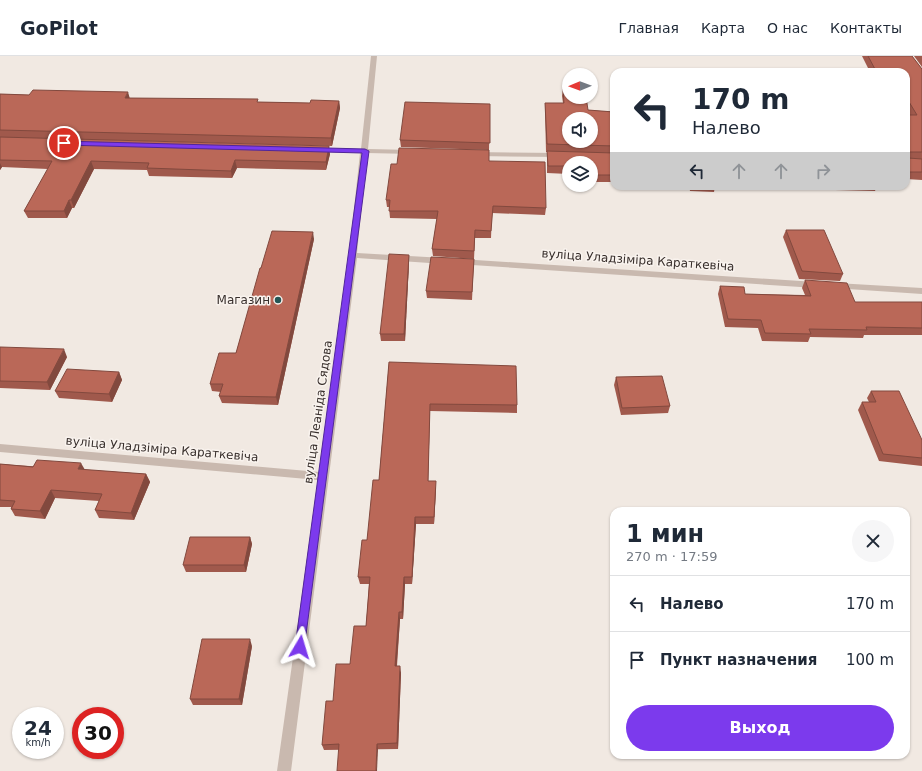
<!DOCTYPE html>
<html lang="ru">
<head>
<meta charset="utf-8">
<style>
	:root { --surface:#fff; --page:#f6f6f7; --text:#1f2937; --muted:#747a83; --line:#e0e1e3; --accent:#7c3aed }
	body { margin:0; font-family:"DejaVu Sans",sans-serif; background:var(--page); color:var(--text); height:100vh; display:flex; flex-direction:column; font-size:15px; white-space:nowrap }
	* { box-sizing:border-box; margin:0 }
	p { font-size:13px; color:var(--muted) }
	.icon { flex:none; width:22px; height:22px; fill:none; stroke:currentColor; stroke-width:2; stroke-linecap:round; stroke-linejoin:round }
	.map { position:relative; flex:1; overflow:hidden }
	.sheet { position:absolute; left:610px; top:451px; width:300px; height:252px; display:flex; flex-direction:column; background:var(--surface); border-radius:12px; box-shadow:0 1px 3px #0004 }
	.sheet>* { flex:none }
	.guide { position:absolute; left:610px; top:12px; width:300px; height:122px; border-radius:12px; box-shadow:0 1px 3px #0004; background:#fff; color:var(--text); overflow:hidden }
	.needle { width:26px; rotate:269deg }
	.tools { position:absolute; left:562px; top:12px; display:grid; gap:8px }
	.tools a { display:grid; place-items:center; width:36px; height:36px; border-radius:50%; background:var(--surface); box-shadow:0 1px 3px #0004; font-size:20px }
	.speed { position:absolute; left:12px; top:651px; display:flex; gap:8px; font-size:20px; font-weight:700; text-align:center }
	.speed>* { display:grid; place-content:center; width:52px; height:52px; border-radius:50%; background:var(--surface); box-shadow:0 1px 3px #0004; line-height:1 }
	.speed small { font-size:10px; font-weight:400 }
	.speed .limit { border:6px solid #d22; background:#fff; color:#111 }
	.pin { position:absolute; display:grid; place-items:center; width:34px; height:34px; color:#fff; margin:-17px; border:2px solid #fff; border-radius:50%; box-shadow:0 1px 4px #0007 }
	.me { position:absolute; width:44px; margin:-22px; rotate:7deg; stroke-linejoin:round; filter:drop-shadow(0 0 3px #0008) }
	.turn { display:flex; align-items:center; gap:14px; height:84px; padding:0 16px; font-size:18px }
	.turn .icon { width:52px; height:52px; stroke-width:2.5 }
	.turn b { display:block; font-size:28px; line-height:34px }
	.lanes { display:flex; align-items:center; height:38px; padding:0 16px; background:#0003; justify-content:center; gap:20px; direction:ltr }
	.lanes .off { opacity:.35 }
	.round { display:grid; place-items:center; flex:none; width:42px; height:42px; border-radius:21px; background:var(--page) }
	.summary { display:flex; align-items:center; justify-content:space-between; height:68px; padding:0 16px }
	h1 { font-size:24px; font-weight:700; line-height:30px }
	.button { display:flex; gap:8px; margin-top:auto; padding:8px 16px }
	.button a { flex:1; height:46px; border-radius:24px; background:var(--accent); color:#fff; font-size:16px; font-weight:700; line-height:46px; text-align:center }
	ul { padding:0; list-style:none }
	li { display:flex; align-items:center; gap:12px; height:56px; padding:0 16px; border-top:1px solid var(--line) }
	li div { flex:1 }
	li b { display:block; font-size:15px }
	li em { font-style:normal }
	header { display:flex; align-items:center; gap:24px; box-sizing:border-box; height:56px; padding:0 20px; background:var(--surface); border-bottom:1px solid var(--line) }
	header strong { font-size:19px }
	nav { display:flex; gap:22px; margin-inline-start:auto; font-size:14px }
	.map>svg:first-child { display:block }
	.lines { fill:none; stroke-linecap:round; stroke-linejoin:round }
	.minor { fill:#c9b9af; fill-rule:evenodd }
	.wall { fill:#a0594c }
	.shaded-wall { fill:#82493e }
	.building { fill:#ba6858; stroke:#82493e; fill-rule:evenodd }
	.route { fill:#7c3aed; stroke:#51269a }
	.poi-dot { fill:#255655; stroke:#f9f3ee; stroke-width:1.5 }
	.labels { text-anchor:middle; stroke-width:3; stroke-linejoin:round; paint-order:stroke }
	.street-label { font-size:12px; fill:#382f2c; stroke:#f9f3ee }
	.poi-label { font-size:12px; fill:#382f2c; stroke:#f9f3ee; text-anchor:end }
</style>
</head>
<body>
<header>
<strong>GoPilot</strong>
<nav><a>Главная</a><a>Карта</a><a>О нас</a><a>Контакты</a></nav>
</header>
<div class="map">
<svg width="922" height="715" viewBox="0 0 922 715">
	<rect width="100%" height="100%" fill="#f1e9e2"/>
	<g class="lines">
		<g class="minor">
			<path d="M371,0H377L368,93L412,94L416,96L412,98L367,97L357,197L444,202L448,205L444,208L357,202L291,715H277L318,424L0,396V388L319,416L349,199L360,97L316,96L312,94L316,92L361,93Z"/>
			<path d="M473,96L560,97L564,99L560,101L476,100L472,98Z"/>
			<path d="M460,203L816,226L820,229L816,232L457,208L456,206Z"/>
			<path d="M836,227L922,232V238L833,232L832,230Z"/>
		</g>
	</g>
	<g class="wall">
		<path d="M862,0H912L922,13V124L906,123V59H910L906,53V16H870Z"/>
		<path d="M914,0H922V11Z"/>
		<path d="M563,33L588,54L614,56V126H593L592,118H591V107H569V118L547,117V96H546L545,54V47H563L562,40Z"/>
		<path d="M0,38L130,42L258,46L310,47L339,45L340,52L332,90L102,84L330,98L326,114L237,112L232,122L149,120L147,114L94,113L74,152H72L67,162H28L24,155L48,113L2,111L0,114Z"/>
		<path d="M490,48L489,94L401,91L400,84Z"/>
		<path d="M489,105L546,152L545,159L492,157L491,182H475L474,203L433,200L432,193L437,163L390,162L389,151H387L386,144Z"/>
		<path d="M689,130H715L714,136L690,135Z"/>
		<path d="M833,130H877L875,135L835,134Z"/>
		<path d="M786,174L843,218L840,225L799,223L783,181Z"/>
		<path d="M314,183L278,349L222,347L219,340L221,336L212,335L210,328L236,297L261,212Z"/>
		<path d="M409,199V207L405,285H381L380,278Z"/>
		<path d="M474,203L472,244L427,242L426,235Z"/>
		<path d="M805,224L855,246H922V279H864L863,282L810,281L808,286L762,285L758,272L725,271L718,238L720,230L745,238L805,239L802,232Z"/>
		<path d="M0,291L67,301L50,334L0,332Z"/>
		<path d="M389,306L517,349V357L430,355L428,425L436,432L434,468H416L412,528H405L403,563H400L397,610L401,617L398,693L324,694L322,689L333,645L350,608L366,570L369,528H360L358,521L367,484L379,424Z"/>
		<path d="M119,316L122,324L112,346L59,342L55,335Z"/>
		<path d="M616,321L670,350L668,357L621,359L614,329Z"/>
		<path d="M871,335L922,384V410L879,405L858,354L862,346H869L867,342Z"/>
		<path d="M0,408L146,418L150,426L134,464L99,462L95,454L99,445L55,442L45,463L15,460L11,453V451H0Z"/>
		<path d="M250,481L252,488L246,516H186L183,509Z"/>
		<path d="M252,590L242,649H193L190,643Z"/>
	</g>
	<g class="shaded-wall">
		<path d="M128,36L130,43L125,42Z"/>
		<path d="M339,45L340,52L332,90L331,82Z"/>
		<path d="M329,90L330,98L326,114V106Z"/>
		<path d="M235,104L237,112L232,122L231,115Z"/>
		<path d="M91,105L94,113L74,152L71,144Z"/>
		<path d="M0,107L2,111L0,114Z"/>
		<path d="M69,144L72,152L67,162L64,155Z"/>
		<path d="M313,176L314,183L278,349L276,341Z"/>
		<path d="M409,199V207L405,285L404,278Z"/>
		<path d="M64,293L67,301L50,334L47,326Z"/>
		<path d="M119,316L122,324L112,346L109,338Z"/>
		<path d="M430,348V355L428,432V425Z"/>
		<path d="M81,407L85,414L78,413Z"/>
		<path d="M146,418L150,426L134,464L131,457Z"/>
		<path d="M436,425V432L434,468V461Z"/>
		<path d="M51,434L55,442L45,463L40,455Z"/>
		<path d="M415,461L416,468L412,528V521Z"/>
		<path d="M250,481L252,488L246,516L244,509Z"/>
		<path d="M404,521L405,528L403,563L402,556Z"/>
		<path d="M399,556L400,563L396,617L395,610Z"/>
		<path d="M250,583L252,590L242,649L239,643Z"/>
		<path d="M400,610L401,617L398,693L397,687Z"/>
		<path d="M377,688L378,693L377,715H376Z"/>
	</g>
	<g class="building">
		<path d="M868,0H912L922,13V96H909L908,102L922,103V116H906V59H917L906,41V16H889V15H876Z"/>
		<path d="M563,33H569V41H586L588,54L614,56V90L547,88L545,47H564ZM569,63H591V85H569Z"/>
		<path d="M33,34L128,36L125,42L258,43L257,46L310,47L311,44L339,45L331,82L0,74V38L29,39Z"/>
		<path d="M405,46L490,48V87L400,84Z"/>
		<path d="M0,81L329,90L326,106L235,104L231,115L147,112L149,107L91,105L71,144H69L64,155H24L52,105L0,104Z"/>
		<path d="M399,92L489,94V105L545,106L546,152L493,150L491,175L475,174L474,195L432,193L438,155H389L390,144H386L391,108H397Z"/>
		<path d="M547,95L614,97V119H594L593,111H591V107H569V110H548Z"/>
		<path d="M786,174H824L843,218L802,215Z"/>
		<path d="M272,175L313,176L276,341L219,340L223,328H210L219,297H236L260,212H261Z"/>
		<path d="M389,198L409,199L404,278H380Z"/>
		<path d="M431,201L474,203L472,236L426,235Z"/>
		<path d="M805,224L847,227L855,246H922V272L866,271L867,274L809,273L811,278L765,277L761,264L728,263L720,230L744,231L745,238L811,240Z"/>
		<path d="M0,291L64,293L47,326L0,325Z"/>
		<path d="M389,306L516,310L517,349L430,348L428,425H436L434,461H415L412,521H404L402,556H399L395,610H400L397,687L377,688L376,715H337L339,688L322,689L326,645H333L336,608H350L354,570H366L370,521H358L362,484H367L373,424H379Z"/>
		<path d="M67,313L119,316L109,338L55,335Z"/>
		<path d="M662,320L670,350L622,352L616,321Z"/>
		<path d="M871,335H899L922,384V402L883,398L862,346H876Z"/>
		<path d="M37,404L81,407L78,413L146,418L131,457L95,454L102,438L51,434L40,455L11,453L15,445L0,444V408L33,411Z"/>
		<path d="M190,481H250L244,509H183Z"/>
		<path d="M202,583H250L239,643H190Z"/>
	</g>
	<path class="route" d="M61,85L365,93L369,95L304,594L300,596L296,594L295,591L362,97L64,89L61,88Z"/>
	<circle class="poi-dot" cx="278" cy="244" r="4"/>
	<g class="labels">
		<g class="street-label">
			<text transform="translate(638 204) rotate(4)" y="4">вуліца Уладзіміра Караткевіча</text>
			<text transform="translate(318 356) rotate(-82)" y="4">вуліца Леаніда Сядова</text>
			<text transform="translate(162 393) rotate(5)" y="4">вуліца Уладзіміра Караткевіча</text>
		</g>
		<g class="poi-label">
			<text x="270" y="248">Магазин</text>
		</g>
	</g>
</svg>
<div class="tools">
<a><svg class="needle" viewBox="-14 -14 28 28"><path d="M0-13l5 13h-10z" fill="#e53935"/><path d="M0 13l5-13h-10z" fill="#747a83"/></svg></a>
<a><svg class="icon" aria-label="sound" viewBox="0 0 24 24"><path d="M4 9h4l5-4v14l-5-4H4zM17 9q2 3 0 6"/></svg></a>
<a><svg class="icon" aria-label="layers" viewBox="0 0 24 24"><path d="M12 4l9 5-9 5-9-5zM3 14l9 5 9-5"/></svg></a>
</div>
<div class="speed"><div>24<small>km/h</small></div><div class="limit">30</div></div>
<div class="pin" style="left:64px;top:87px;background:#d93025"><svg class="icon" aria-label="arrive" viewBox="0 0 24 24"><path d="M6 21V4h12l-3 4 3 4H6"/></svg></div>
<svg class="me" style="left:300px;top:591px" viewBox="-20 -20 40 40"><path d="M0-17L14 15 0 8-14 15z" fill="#7c3aed" stroke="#fff" stroke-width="4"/></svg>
<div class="guide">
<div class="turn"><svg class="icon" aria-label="left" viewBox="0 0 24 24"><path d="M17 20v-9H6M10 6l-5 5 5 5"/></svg><div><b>170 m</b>Налево</div></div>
<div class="lanes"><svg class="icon" aria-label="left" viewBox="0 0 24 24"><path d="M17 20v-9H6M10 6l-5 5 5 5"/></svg><svg class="icon off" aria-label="ahead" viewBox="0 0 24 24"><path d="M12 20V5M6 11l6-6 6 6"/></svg><svg class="icon off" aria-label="ahead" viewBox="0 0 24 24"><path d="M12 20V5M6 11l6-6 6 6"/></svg><svg class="icon off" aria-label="right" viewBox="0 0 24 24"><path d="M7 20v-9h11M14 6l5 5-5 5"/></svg></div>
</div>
<section class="sheet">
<div class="summary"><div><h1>1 мин</h1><p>270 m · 17:59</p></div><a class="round"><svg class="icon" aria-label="close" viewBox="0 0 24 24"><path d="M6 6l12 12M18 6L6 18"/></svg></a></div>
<ul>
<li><svg class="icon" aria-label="left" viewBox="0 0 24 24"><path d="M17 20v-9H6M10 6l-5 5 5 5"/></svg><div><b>Налево</b></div><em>170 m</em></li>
<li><svg class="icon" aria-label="arrive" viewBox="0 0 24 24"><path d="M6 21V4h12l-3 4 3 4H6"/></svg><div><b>Пункт назначения</b></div><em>100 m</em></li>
</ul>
<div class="button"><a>Выход</a></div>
</section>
</div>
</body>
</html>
